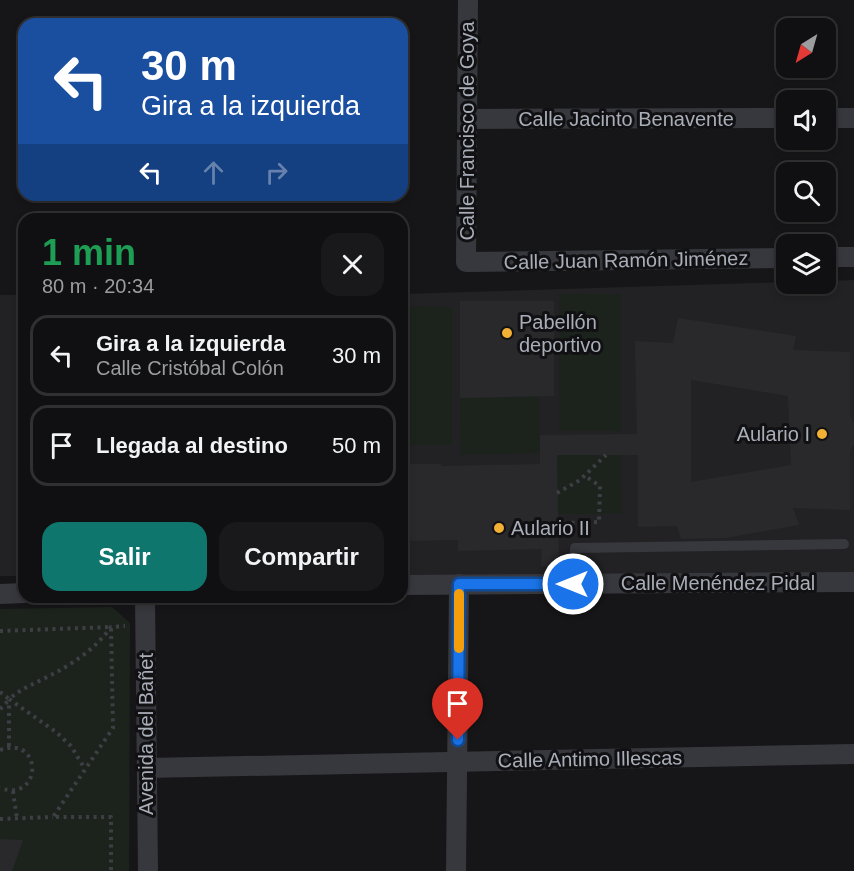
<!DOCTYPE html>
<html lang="es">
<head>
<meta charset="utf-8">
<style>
	:root { --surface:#101012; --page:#19191b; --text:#f1f3f6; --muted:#9c9d9f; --line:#303032; --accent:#0f766e }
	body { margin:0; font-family:Arial,sans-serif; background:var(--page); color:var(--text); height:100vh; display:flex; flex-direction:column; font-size:22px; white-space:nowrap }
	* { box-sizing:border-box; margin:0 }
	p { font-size:20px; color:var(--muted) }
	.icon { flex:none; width:33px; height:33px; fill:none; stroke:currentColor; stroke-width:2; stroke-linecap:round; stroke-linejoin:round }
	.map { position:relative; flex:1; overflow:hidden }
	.sheet { position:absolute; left:18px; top:213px; width:390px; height:390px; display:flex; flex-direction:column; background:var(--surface); border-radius:18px; box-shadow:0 3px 9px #0003,0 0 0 2px var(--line) }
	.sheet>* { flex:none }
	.top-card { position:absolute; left:18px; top:18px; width:390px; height:183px; border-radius:18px; box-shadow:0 3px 9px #0003,0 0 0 2px var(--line); background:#1a4fa0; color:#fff; overflow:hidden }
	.needle { width:39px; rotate:217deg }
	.fabs { position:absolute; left:776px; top:18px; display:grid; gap:12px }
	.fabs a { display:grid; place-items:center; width:60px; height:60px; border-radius:12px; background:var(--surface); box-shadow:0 3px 9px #0003,0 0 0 2px var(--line); font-size:30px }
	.pin { position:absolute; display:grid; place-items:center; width:51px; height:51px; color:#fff; margin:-62px -26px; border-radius:50% 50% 50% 0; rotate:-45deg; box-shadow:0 0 6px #0007 }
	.pin .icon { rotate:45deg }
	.me { position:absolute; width:66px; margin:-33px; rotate:270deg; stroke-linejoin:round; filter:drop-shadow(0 0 4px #0008) }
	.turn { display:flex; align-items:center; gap:21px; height:126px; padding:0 24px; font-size:27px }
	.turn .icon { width:78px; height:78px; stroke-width:2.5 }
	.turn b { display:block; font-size:42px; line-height:51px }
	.lanes { display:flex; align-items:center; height:57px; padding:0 24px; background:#0003; justify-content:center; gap:30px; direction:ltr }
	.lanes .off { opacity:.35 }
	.round { display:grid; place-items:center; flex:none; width:63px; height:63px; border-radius:18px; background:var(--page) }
	.summary { display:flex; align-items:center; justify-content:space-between; height:102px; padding:0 24px }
	h1 { font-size:36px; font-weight:700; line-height:45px; color:#1e9e55 }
	.action { display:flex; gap:12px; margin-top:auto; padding:12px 24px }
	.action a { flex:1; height:69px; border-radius:18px; background:var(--accent); color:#fff; font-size:24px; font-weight:700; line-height:69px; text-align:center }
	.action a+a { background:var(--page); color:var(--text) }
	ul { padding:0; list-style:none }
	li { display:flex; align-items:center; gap:18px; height:81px; margin:0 12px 9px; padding:0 12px; border:3px solid var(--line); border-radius:18px }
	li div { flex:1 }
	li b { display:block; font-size:22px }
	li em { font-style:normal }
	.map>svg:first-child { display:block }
	.built { fill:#222225 }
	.green { fill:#1c231d }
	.building { fill:#29292c; fill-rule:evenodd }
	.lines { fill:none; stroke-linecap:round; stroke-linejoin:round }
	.path { stroke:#3d3f44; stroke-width:4; stroke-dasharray:3 4.5; stroke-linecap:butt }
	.service { stroke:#37383d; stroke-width:10 }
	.minor { stroke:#37383d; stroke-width:20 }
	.route-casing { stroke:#114b97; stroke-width:15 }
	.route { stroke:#1a73e8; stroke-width:10 }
	.slow { stroke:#f59e0b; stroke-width:10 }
	.poi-dot { fill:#f2b134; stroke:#111113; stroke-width:2 }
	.labels { text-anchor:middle; stroke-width:6; stroke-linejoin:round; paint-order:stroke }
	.street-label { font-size:20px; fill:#a8adb8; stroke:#111113 }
	.poi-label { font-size:20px; fill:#a8adb8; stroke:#111113; text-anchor:start }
</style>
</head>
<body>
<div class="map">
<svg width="854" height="871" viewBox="0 0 854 871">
	<rect width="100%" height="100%" fill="#161618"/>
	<g class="built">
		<path d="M854,280V573L402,584V294L786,282V284H825V281Z"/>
		<rect x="0" y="295" width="24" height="281"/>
	</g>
	<g class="green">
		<rect x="559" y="294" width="62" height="137"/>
		<path d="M402,306L452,307V445H402Z"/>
		<path d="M16,392H24V530H18Z"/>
		<path d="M539,396L540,453L461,455L460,398Z"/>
		<path d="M557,455H621L622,514H558Z"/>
		<path d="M112,607L130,623L129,871H0V609Z"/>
	</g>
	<g class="building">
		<path d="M460,301H554V396L460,398Z"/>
		<path d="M678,318L796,336L793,350L850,352V415L854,424V444L850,451V510L793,508L799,525L725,538L681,539L677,526L638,527V455H557L559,566H541L542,549L458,551V540L402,541V464H441V466L540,464V435L637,434L635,341L673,343ZM691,380L788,396L791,465L691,482Z"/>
		<path d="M0,839L23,840L12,871H0Z"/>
	</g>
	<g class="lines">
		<g class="path">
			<path d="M557,493L580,480L606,455"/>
			<path d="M563,537V523L599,522L600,486L585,476"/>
			<path d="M0,631L111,627L113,728L53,817H111V871"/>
			<path d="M0,692L9,699C20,690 29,686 41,680C68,667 94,651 111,627L125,626"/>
			<path d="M9,699L56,732L71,746L85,769"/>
			<path d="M0,709L9,700"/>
			<path d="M9,746V700"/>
			<path d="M0,750C43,734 43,803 0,788"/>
			<path d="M13,791L17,819"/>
			<path d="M0,819L53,817"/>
		</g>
		<path class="service" d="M573,584L575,548L844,544"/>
		<g class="minor">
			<path d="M468,0L466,262L786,258"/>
			<path d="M825,118H854"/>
			<path d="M467,119L786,118"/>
			<path d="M825,257H854"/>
			<path d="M402,585L854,582"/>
			<path d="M0,594L24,593"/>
			<path d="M145,597L148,871"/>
			<path d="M147,768L854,754"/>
			<path d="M456,871L459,584"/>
		</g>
	</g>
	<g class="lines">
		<defs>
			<path id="route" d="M458,740L459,584H573"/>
		</defs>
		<use href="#route" class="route-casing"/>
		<use href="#route" class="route"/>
		<path class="slow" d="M459,648V594"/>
	</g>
	<g class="poi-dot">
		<circle cx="507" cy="333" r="6"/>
		<circle cx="822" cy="434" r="6"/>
		<circle cx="499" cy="528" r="6"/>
	</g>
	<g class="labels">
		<g class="street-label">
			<text x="626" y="126">Calle Jacinto Benavente</text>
			<text transform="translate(467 131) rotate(-90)" y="7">Calle Francisco de Goya</text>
			<text transform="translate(626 260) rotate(-1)" y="7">Calle Juan Ramón Jiménez</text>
			<text x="718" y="590">Calle Menéndez Pidal</text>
			<text transform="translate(146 734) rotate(-90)" y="7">Avenida del Bañet</text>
			<text transform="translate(590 759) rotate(-1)" y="7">Calle Antimo Illescas</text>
		</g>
		<g class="poi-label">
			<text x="519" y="329">Pabellón<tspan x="519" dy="23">deportivo</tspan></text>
			<text x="810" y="441" text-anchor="end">Aulario I</text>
			<text x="511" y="535">Aulario II</text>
		</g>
	</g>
</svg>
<div class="fabs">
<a><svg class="needle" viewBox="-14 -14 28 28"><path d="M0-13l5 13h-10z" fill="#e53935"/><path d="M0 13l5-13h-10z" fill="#9c9d9f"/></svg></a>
<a><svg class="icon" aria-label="sound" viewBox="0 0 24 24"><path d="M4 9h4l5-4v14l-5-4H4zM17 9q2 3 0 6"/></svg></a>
<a><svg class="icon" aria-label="search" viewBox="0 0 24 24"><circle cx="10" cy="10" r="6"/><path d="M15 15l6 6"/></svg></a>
<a><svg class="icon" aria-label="layers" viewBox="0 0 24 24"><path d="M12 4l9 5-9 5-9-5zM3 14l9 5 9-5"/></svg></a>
</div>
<div class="pin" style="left:458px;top:740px;background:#d93025"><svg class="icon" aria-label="arrive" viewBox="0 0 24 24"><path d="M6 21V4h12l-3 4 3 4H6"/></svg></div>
<svg class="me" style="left:573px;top:584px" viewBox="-20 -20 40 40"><circle r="17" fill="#1a73e8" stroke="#fff" stroke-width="3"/><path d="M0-11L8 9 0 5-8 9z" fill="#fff"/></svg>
<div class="top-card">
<div class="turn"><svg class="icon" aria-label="left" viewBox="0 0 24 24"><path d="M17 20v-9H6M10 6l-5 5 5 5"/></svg><div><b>30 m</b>Gira a la izquierda</div></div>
<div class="lanes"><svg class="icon" aria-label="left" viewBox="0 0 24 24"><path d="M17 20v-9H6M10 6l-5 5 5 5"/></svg><svg class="icon off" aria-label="ahead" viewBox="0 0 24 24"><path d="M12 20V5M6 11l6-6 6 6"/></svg><svg class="icon off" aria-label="right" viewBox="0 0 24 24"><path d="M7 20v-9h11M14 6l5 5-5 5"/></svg></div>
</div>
<section class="sheet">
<div class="summary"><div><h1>1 min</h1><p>80 m · 20:34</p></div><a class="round"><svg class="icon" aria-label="close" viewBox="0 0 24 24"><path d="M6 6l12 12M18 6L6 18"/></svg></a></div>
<ul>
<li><svg class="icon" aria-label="left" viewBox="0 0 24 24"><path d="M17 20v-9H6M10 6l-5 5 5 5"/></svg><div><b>Gira a la izquierda</b><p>Calle Cristóbal Colón</p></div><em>30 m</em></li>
<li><svg class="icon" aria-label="arrive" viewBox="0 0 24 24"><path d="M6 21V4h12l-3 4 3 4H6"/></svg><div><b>Llegada al destino</b></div><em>50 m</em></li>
</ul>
<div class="action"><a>Salir</a><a>Compartir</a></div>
</section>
</div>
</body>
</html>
